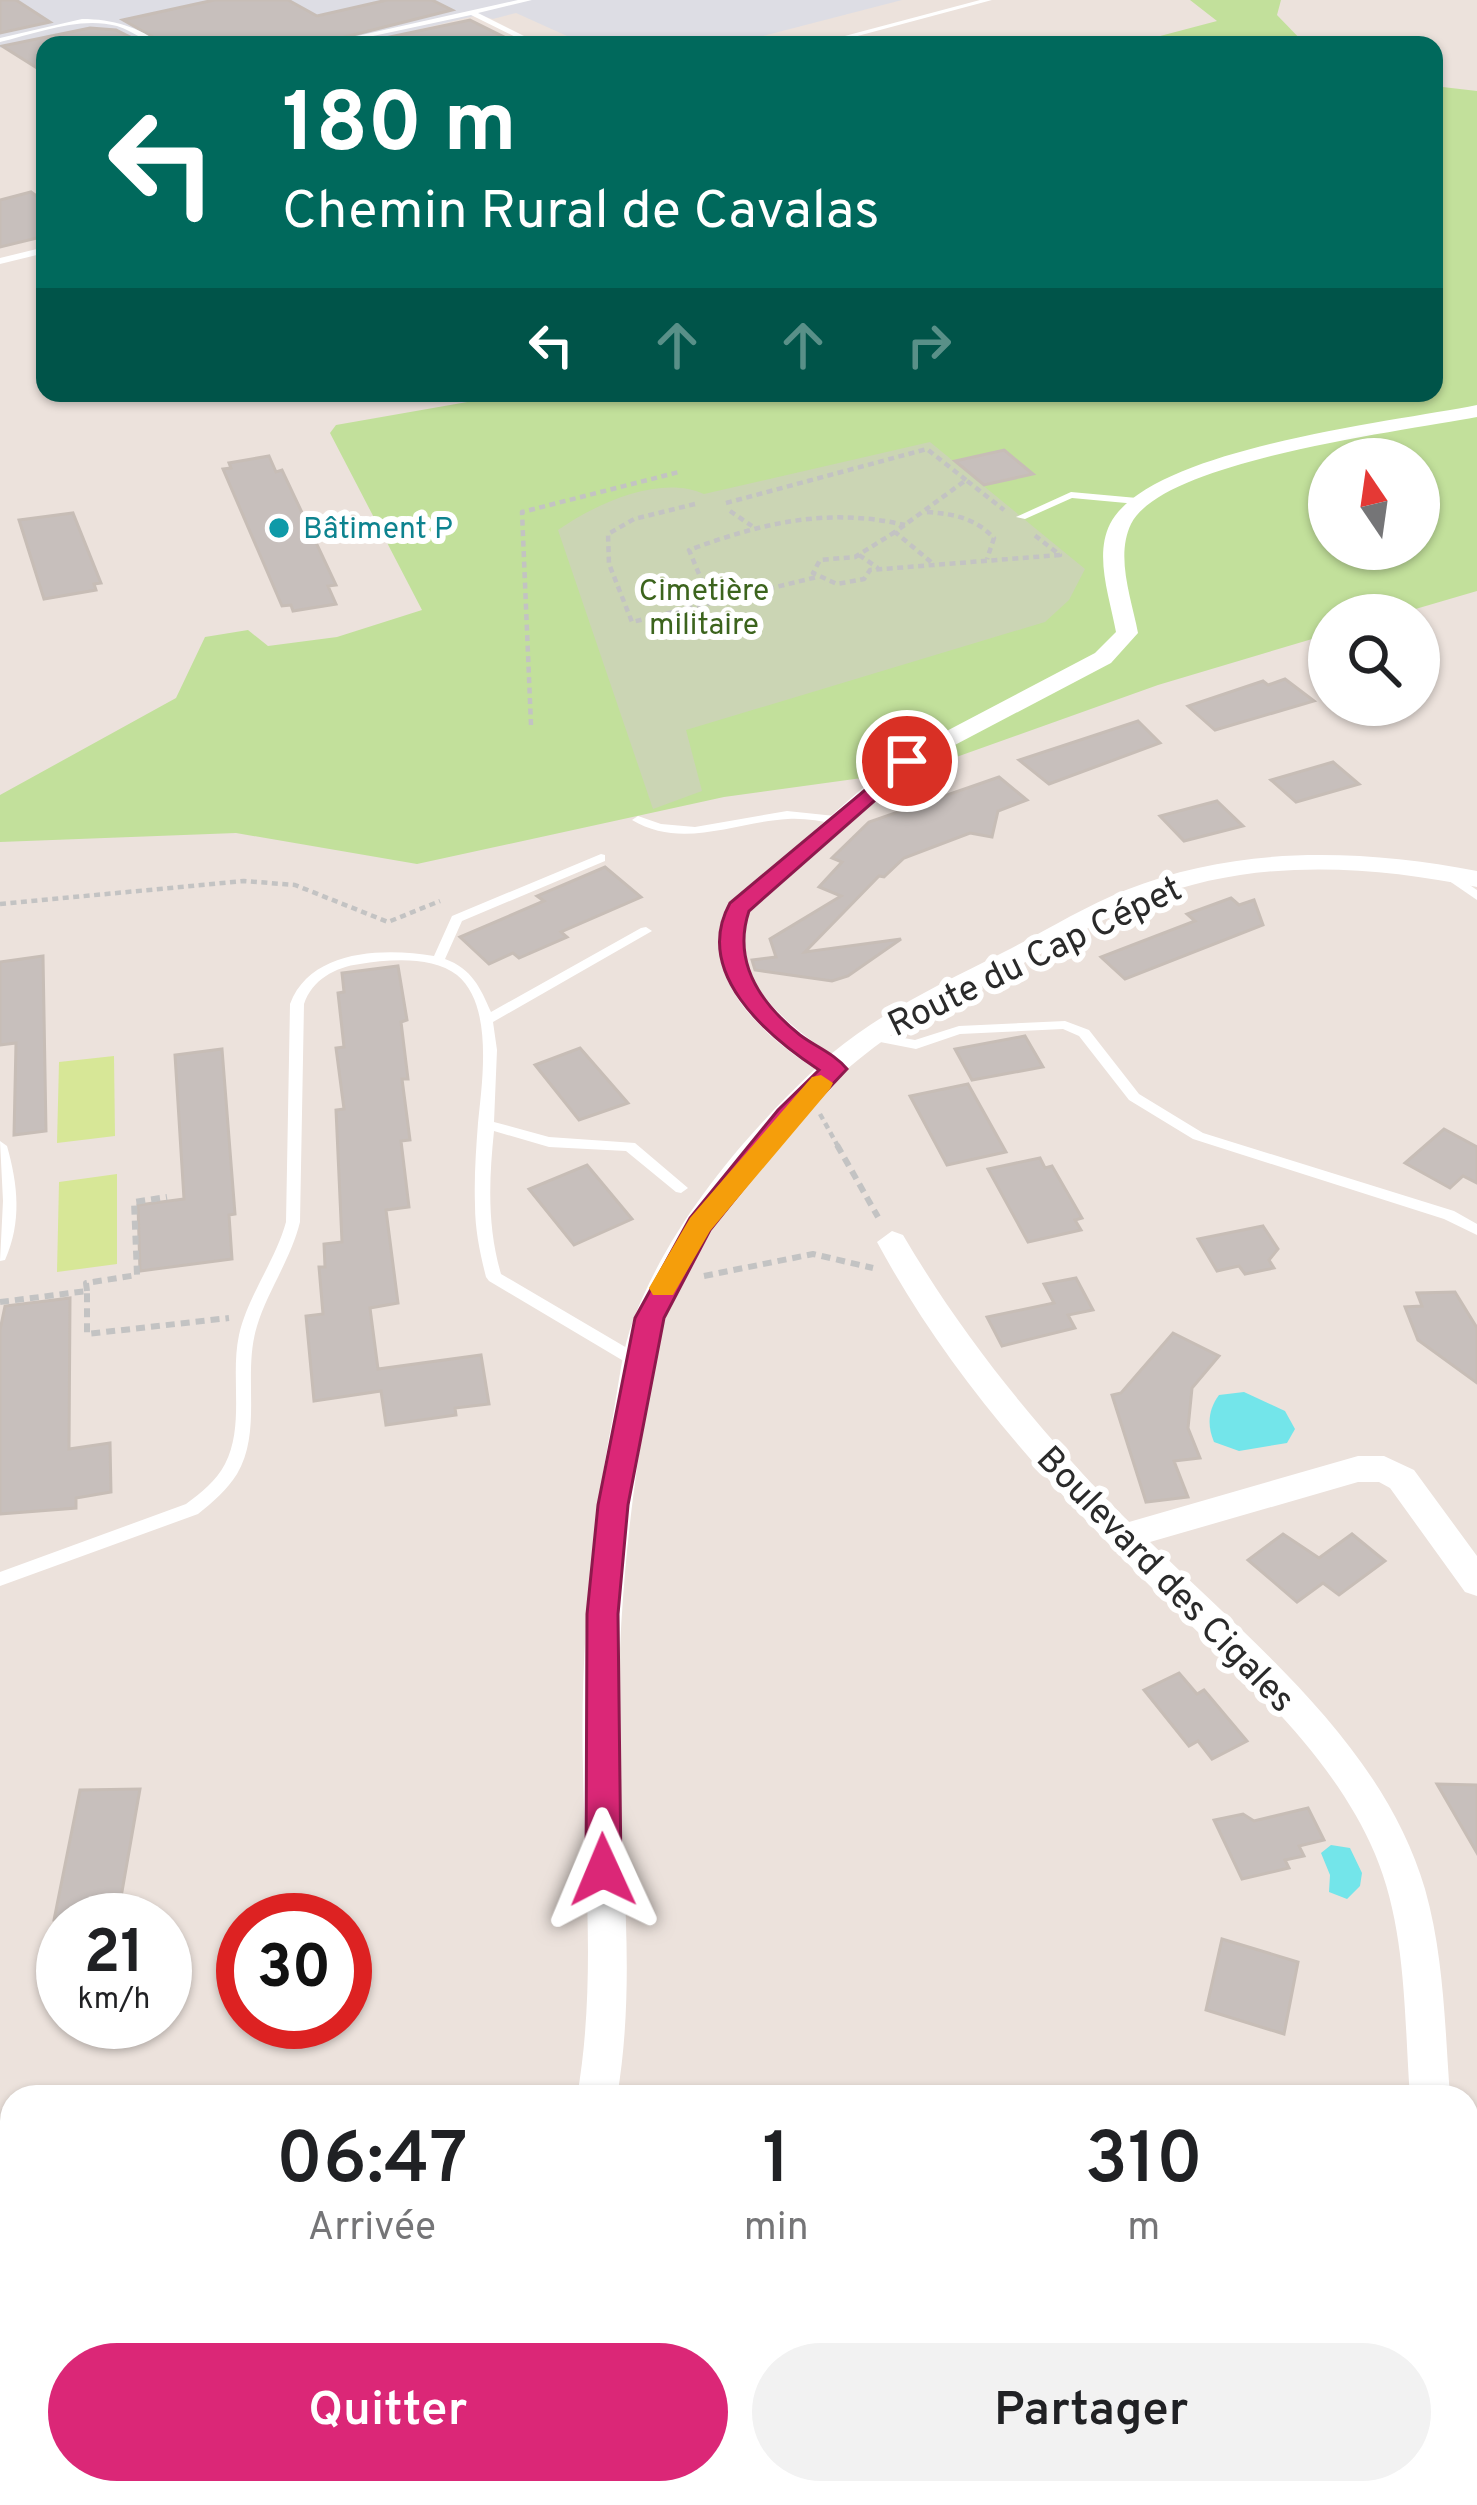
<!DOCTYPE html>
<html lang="fr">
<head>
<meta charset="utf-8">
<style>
	:root { --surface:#fff; --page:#f2f2f2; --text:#202124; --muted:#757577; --accent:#db2777 }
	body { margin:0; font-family:Overpass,sans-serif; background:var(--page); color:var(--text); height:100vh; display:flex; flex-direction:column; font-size:45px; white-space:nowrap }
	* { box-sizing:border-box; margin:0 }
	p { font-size:39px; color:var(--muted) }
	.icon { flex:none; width:66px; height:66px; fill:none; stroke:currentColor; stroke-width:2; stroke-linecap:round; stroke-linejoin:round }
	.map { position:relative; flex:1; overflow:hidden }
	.panel { position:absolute; left:0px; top:2085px; width:1479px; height:420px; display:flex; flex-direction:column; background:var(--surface); border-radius:36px 36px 0 0; box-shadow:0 3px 9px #0004 }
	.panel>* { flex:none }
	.top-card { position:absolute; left:36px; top:36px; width:1407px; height:366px; border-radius:24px; box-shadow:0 3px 9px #0004; background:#00695c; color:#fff; overflow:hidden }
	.needle { width:78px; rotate:347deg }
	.fabs { position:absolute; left:1308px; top:438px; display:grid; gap:24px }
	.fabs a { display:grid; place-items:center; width:132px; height:132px; border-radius:50%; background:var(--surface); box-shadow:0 3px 9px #0004; font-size:60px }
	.speed { position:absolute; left:36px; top:1893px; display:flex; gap:24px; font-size:60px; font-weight:700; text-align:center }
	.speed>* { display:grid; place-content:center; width:156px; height:156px; border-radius:50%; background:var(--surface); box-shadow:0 3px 9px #0004; line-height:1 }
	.speed small { font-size:30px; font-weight:400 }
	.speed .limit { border:18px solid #d22; background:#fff; color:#111 }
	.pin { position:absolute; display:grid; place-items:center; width:102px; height:102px; color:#fff; margin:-51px; border:6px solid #fff; border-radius:50%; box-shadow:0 3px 12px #0007 }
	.me { position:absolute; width:132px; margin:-66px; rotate:359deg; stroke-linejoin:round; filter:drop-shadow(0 0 9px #0008) }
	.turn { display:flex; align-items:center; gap:42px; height:252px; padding:0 48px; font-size:54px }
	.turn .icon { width:156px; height:156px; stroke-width:2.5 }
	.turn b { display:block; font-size:84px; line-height:102px }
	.lanes { display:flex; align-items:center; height:114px; padding:0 48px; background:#0003; justify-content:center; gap:60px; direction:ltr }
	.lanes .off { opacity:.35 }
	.eta { display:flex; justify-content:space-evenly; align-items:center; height:204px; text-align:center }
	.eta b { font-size:72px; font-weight:600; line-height:84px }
	.action { display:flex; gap:24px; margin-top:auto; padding:24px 48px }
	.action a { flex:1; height:138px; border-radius:72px; background:var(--accent); color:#fff; font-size:48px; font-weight:600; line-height:138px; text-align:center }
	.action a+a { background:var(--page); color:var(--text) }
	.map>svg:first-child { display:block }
	.industrial { fill:#dddde4 }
	.green { fill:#c2e09b; fill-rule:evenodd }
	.cemetery { fill:#cbd5b4 }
	.pitch { fill:#d7e797 }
	.water { fill:#73e5ea }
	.building { fill:#c7bfbc; stroke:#c7bdb6; stroke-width:3 }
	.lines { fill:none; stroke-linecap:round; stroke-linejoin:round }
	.path-far1 { stroke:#c3c3c3; stroke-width:4.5; stroke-dasharray:6 4.5; stroke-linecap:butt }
	.path { stroke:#c3c3c3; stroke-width:6; stroke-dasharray:9 6; stroke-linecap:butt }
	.service { fill:#fff; fill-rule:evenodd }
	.minor { fill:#fff; fill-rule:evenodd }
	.route { fill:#db2777; stroke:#8e194d; stroke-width:3 }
	.slow { fill:#f59e0b }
	.culture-dot { fill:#0f9aa8; stroke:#fff; stroke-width:4.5 }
	.labels { text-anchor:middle; stroke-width:12; stroke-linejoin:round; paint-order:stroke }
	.far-culture-label { font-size:30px; fill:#0d838f; stroke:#fff; text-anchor:start }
	.far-park-label { font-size:30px; fill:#3c641d; stroke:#fff }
	.street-label { font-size:36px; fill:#2a2a2a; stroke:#fff }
</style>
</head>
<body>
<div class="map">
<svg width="1477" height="2505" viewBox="0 0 1477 2505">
	<rect width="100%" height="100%" fill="#ece2dc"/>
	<path class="industrial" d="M0,0H902L728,45H587L516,13L493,19L478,15L355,45H45L32,41L0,48Z"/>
	<g class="green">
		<path d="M1190,0H1281L1277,15L1306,45H1126L1217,21Z"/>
		<path d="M1434,86L1477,91V591L1395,615H1329V634L1158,685L920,770L724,797L417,864L236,833L0,842V795L176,698L205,637L248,630L268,646L337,637L422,610L330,433L336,425L519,393H1434ZM1329,459H1419V549H1329Z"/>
	</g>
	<path class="cemetery" d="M930,442L1085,569L1069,600L1045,622L686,730L702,791L653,809L558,530C595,504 660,474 704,494Z"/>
	<g class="pitch">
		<path d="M114,1056L115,1136L57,1143L59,1062Z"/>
		<path d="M117,1174V1264L57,1272L59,1182Z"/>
	</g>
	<g class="water">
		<path d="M1244,1392L1285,1411L1295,1429L1287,1443L1239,1451L1214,1442C1207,1425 1208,1410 1219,1395Z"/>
		<path d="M1331,1845L1350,1848L1362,1873L1360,1886L1347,1899L1329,1892L1330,1875L1321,1853Z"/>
	</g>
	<g class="building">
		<path d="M0,0H16L50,22L0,33Z"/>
		<path d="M214,0H288L317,16L387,0H432L452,10L313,45H167L123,20Z"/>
		<path d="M470,20L520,45H352Z"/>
		<path d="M90,28L116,30L146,45H45V73L2,46Z"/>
		<path d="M31,192L45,202V236L0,247V200Z"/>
		<path d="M1004,450L1033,474L984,485L955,461Z"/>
		<path d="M269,456L276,472L282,470L336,585L328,586L336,604L293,611L291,605L282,606L223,469L231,468L229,463Z"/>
		<path d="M73,513L101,583L94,584L96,590L44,599L19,520Z"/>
		<path d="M1285,679L1314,701L1215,730L1188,706L1263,681L1268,685Z"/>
		<path d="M1138,721L1160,743L1049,784L1019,760Z"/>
		<path d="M1333,762L1359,784L1296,802L1271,780Z"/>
		<path d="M999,777L1027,800L998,811L992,837L970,833L904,858L884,877L879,876L805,952L901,939L848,976L832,981L755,970L752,960L776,957L770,939L841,896L819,887L842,862L832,858L869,822Z"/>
		<path d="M1217,801L1243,826L1184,841L1160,816Z"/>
		<path d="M605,867L641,897L561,932L567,937L519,958L513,953L489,964L460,937L544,901L537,896Z"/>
		<path d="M1231,898L1239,905L1254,900L1263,925L1125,979L1101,957L1195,921L1187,914Z"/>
		<path d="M43,956L46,1131L14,1135L16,1043L0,1045V962Z"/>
		<path d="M398,966L407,1020L401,1022L408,1079H402L410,1140L401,1141L409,1207L386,1210L398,1303L370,1308L378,1369L481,1355L489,1404L455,1408L456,1415L386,1425L381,1391L314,1401L306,1316L323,1314L319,1267H325L324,1244L342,1242L336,1110L344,1109L336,1048L344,1047L338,993L344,992L342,973Z"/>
		<path d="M1025,1036L1043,1067L972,1080L955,1049Z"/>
		<path d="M580,1048L628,1103L579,1120L535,1065Z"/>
		<path d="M222,1049L235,1214L229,1215L232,1259L140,1271L138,1205L184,1199L175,1055Z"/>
		<path d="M968,1084L1006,1152L947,1165L910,1096Z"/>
		<path d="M1444,1129L1477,1147V1183L1463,1176L1450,1188L1405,1163Z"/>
		<path d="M1040,1158L1045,1168L1052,1166L1082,1218L1075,1220L1081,1230L1028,1242L988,1169Z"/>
		<path d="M587,1165L632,1219L574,1245L529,1189Z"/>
		<path d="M1263,1226L1278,1249L1269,1260L1274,1268L1245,1274L1239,1266L1217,1271L1198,1239Z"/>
		<path d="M1076,1278L1093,1310L1068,1315L1075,1328L1002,1346L987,1317L1054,1303L1044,1284Z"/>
		<path d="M1455,1292L1477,1328V1383L1418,1340L1405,1307L1422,1306L1417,1293Z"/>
		<path d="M70,1298L69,1449L110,1443L111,1492L76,1498V1508L0,1514V1330L5,1306Z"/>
		<path d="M1173,1333L1219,1356L1192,1388L1188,1428L1200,1458L1174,1461L1188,1497L1146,1502L1112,1395L1121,1393Z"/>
		<path d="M1283,1534L1319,1558L1352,1534L1385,1561L1339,1595L1323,1583L1297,1602L1248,1560Z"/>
		<path d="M1179,1673L1197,1694L1204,1690L1247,1741L1212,1759L1198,1741L1189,1746L1144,1690Z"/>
		<path d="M1437,1784L1477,1785V1853Z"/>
		<path d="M140,1789L117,1920H54L80,1790Z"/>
		<path d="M1308,1808L1324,1840L1299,1846L1304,1856L1285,1860L1289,1868L1242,1879L1214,1820L1243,1814L1254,1821Z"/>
		<path d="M1222,1939L1298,1962L1284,2034L1206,2010Z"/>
	</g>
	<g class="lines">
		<g class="path-far1">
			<path d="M726,503L927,449L966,480"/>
			<path d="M695,504L634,519L608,534L609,564L632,622L817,577"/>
			<path d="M730,511L752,526"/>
			<path d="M927,512C954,514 975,518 994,538L987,559"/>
			<path d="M895,532L855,557L820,560L813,573L837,584L864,579L870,570L1060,555L1033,534"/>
			<path d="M859,555L878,568"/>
			<path d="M931,562L895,532L966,480L1004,510"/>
			<path d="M711,603L689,550C762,523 828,507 905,525"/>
			<path d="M531,725L522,512L679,472"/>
			<path d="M0,904L244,881L295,885L388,922L440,901"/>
			<path d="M820,1114L839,1148"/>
		</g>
		<g class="path">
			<path d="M837,1145L878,1217"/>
			<path d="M704,1276L813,1254L873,1268"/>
			<path d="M87,1291L86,1283L137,1275L134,1202L167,1197"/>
			<path d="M0,1302L87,1291V1334L229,1318"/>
		</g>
		<g class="service">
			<path d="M518,0H532L478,13L542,45H532L471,15L331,45H317Z"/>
			<path d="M980,0H992L824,45H811Z"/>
			<path d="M82,19C113,19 138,27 163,45C146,44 134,31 117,26C80,16 37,33 0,42V38Z"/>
			<path d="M45,247V253L0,264V258Z"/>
			<path d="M1071,492L1137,498L1142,501L1137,504L1072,498L1025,519L1016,517Z"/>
			<path d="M787,811L835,816L841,820L835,824C820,821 804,818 788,819C735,822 682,850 632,820L638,816L661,824L695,827Z"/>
			<path d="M601,854L605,855V861L462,921L445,959C472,969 480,987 491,1012L641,928L646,927L652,931L493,1022L497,1050L494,1122L549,1137L635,1143L688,1188L681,1193L676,1192L626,1151L549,1147L494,1131C489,1180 487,1226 501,1274L644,1358L646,1362L644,1366H632L489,1281L486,1277C480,1253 475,1230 475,1205C474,1178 476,1149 478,1123C482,1083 494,1005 457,975C433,956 390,959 360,964C335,967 312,980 304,1004L300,1222C291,1259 268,1290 257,1326C242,1374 263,1430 237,1474C227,1490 213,1502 198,1514L0,1586V1572L186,1504C201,1493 216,1481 225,1464C245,1426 230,1376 239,1335C248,1295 275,1262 286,1222L290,1004C311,949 384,948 434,956L452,916Z"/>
			<path d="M1446,869L1477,890V900L1442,876L1440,873Z"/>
			<path d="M1065,1021L1089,1030L1139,1094L1203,1133L1454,1211L1477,1224V1235L1444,1219L1193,1139L1129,1100L1079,1036L1063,1029L960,1034L916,1049L870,1040L863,1036L870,1032L915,1040L959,1026Z"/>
			<path d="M0,1141L7,1146C18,1185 22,1222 5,1260L0,1261L3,1201Z"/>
		</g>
		<g class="minor">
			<path d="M1477,405V417C1405,431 1163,460 1131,524C1115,557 1132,600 1138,633L1111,663L915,766L750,912C725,975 784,1023 831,1054C884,1010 943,983 1004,952C1044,932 1083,907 1126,890C1238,845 1361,849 1477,871V887C1369,865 1252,858 1147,900C1102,918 1061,944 1018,966C975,988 930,1007 891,1035C797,1101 710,1207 667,1314C655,1345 652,1379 646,1411C626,1527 616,1645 619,1763C622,1875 636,1985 617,2097H577C596,1988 585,1880 583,1770C580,1651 591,1532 613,1416C619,1383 622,1349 634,1318C671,1223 741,1139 815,1069C762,1035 698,977 725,909L899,756L1095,653L1116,632C1110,598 1094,556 1110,524C1149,448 1393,422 1477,405Z"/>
			<path d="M892,1231L903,1235C966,1342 1041,1433 1129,1522L1358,1456H1384L1414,1470L1477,1556V1596L1465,1592L1390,1488L1379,1482H1358L1150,1542C1252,1643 1383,1745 1425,1889C1444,1956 1445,2028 1450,2097H1410C1404,2017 1407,1930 1375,1854C1329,1745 1223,1659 1141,1577C1039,1474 946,1370 877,1242Z"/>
			<path d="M1467,2471L1477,2475V2505H1444L1443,2493H1467Z"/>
			<path d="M234,2493H289L284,2505H229Z"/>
		</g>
	</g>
	<path class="route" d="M907,755L917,761L914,766L749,911C732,962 760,1003 800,1035C816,1047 835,1054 847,1069L797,1122L710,1230L664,1318L628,1505L618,1614L621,1870L615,1880L603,1885L591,1880L586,1870L587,1614L598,1505L635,1318L690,1218L778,1110L819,1070C766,1035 692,972 730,903Z"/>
	<path class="slow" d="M821,1075L833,1083L830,1089L710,1231L673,1295H653L649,1288L690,1218L812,1077Z"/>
	<circle class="culture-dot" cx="279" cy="528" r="12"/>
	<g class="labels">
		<g class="far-culture-label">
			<text x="303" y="538">Bâtiment P</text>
		</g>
		<g class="far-park-label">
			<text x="704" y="600">Cimetière<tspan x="704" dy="34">militaire</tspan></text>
		</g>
		<g class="street-label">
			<text transform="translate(1034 955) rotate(-26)" y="13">Route du Cap Cépet</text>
			<text transform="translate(1167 1578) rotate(46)" y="13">Boulevard des Cigales</text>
		</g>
	</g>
</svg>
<div class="fabs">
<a><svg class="needle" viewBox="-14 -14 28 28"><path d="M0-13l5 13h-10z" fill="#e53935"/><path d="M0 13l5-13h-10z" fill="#757577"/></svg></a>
<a><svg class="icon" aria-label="search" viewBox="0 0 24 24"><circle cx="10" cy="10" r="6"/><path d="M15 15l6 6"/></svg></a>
</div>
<div class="speed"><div>21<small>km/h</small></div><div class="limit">30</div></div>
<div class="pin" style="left:907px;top:761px;background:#d93025"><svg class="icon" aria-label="arrive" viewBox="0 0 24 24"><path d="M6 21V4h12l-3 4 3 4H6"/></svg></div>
<svg class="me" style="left:603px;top:1870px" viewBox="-20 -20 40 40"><path d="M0-17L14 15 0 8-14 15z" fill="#db2777" stroke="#fff" stroke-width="4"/></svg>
<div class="top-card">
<div class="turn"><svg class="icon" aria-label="left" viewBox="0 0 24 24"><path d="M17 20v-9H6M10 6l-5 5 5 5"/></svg><div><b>180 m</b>Chemin Rural de Cavalas</div></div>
<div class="lanes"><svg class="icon" aria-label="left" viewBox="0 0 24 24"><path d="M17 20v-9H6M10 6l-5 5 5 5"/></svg><svg class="icon off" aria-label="ahead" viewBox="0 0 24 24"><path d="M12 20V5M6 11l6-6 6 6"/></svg><svg class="icon off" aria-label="ahead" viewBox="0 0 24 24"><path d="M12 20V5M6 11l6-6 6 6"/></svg><svg class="icon off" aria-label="right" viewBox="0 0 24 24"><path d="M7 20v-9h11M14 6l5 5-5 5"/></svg></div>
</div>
<section class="panel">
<div class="eta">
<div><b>06:47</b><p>Arrivée</p></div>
<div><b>1</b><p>min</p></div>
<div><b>310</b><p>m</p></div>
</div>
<div class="action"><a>Quitter</a><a>Partager</a></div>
</section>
</div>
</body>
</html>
